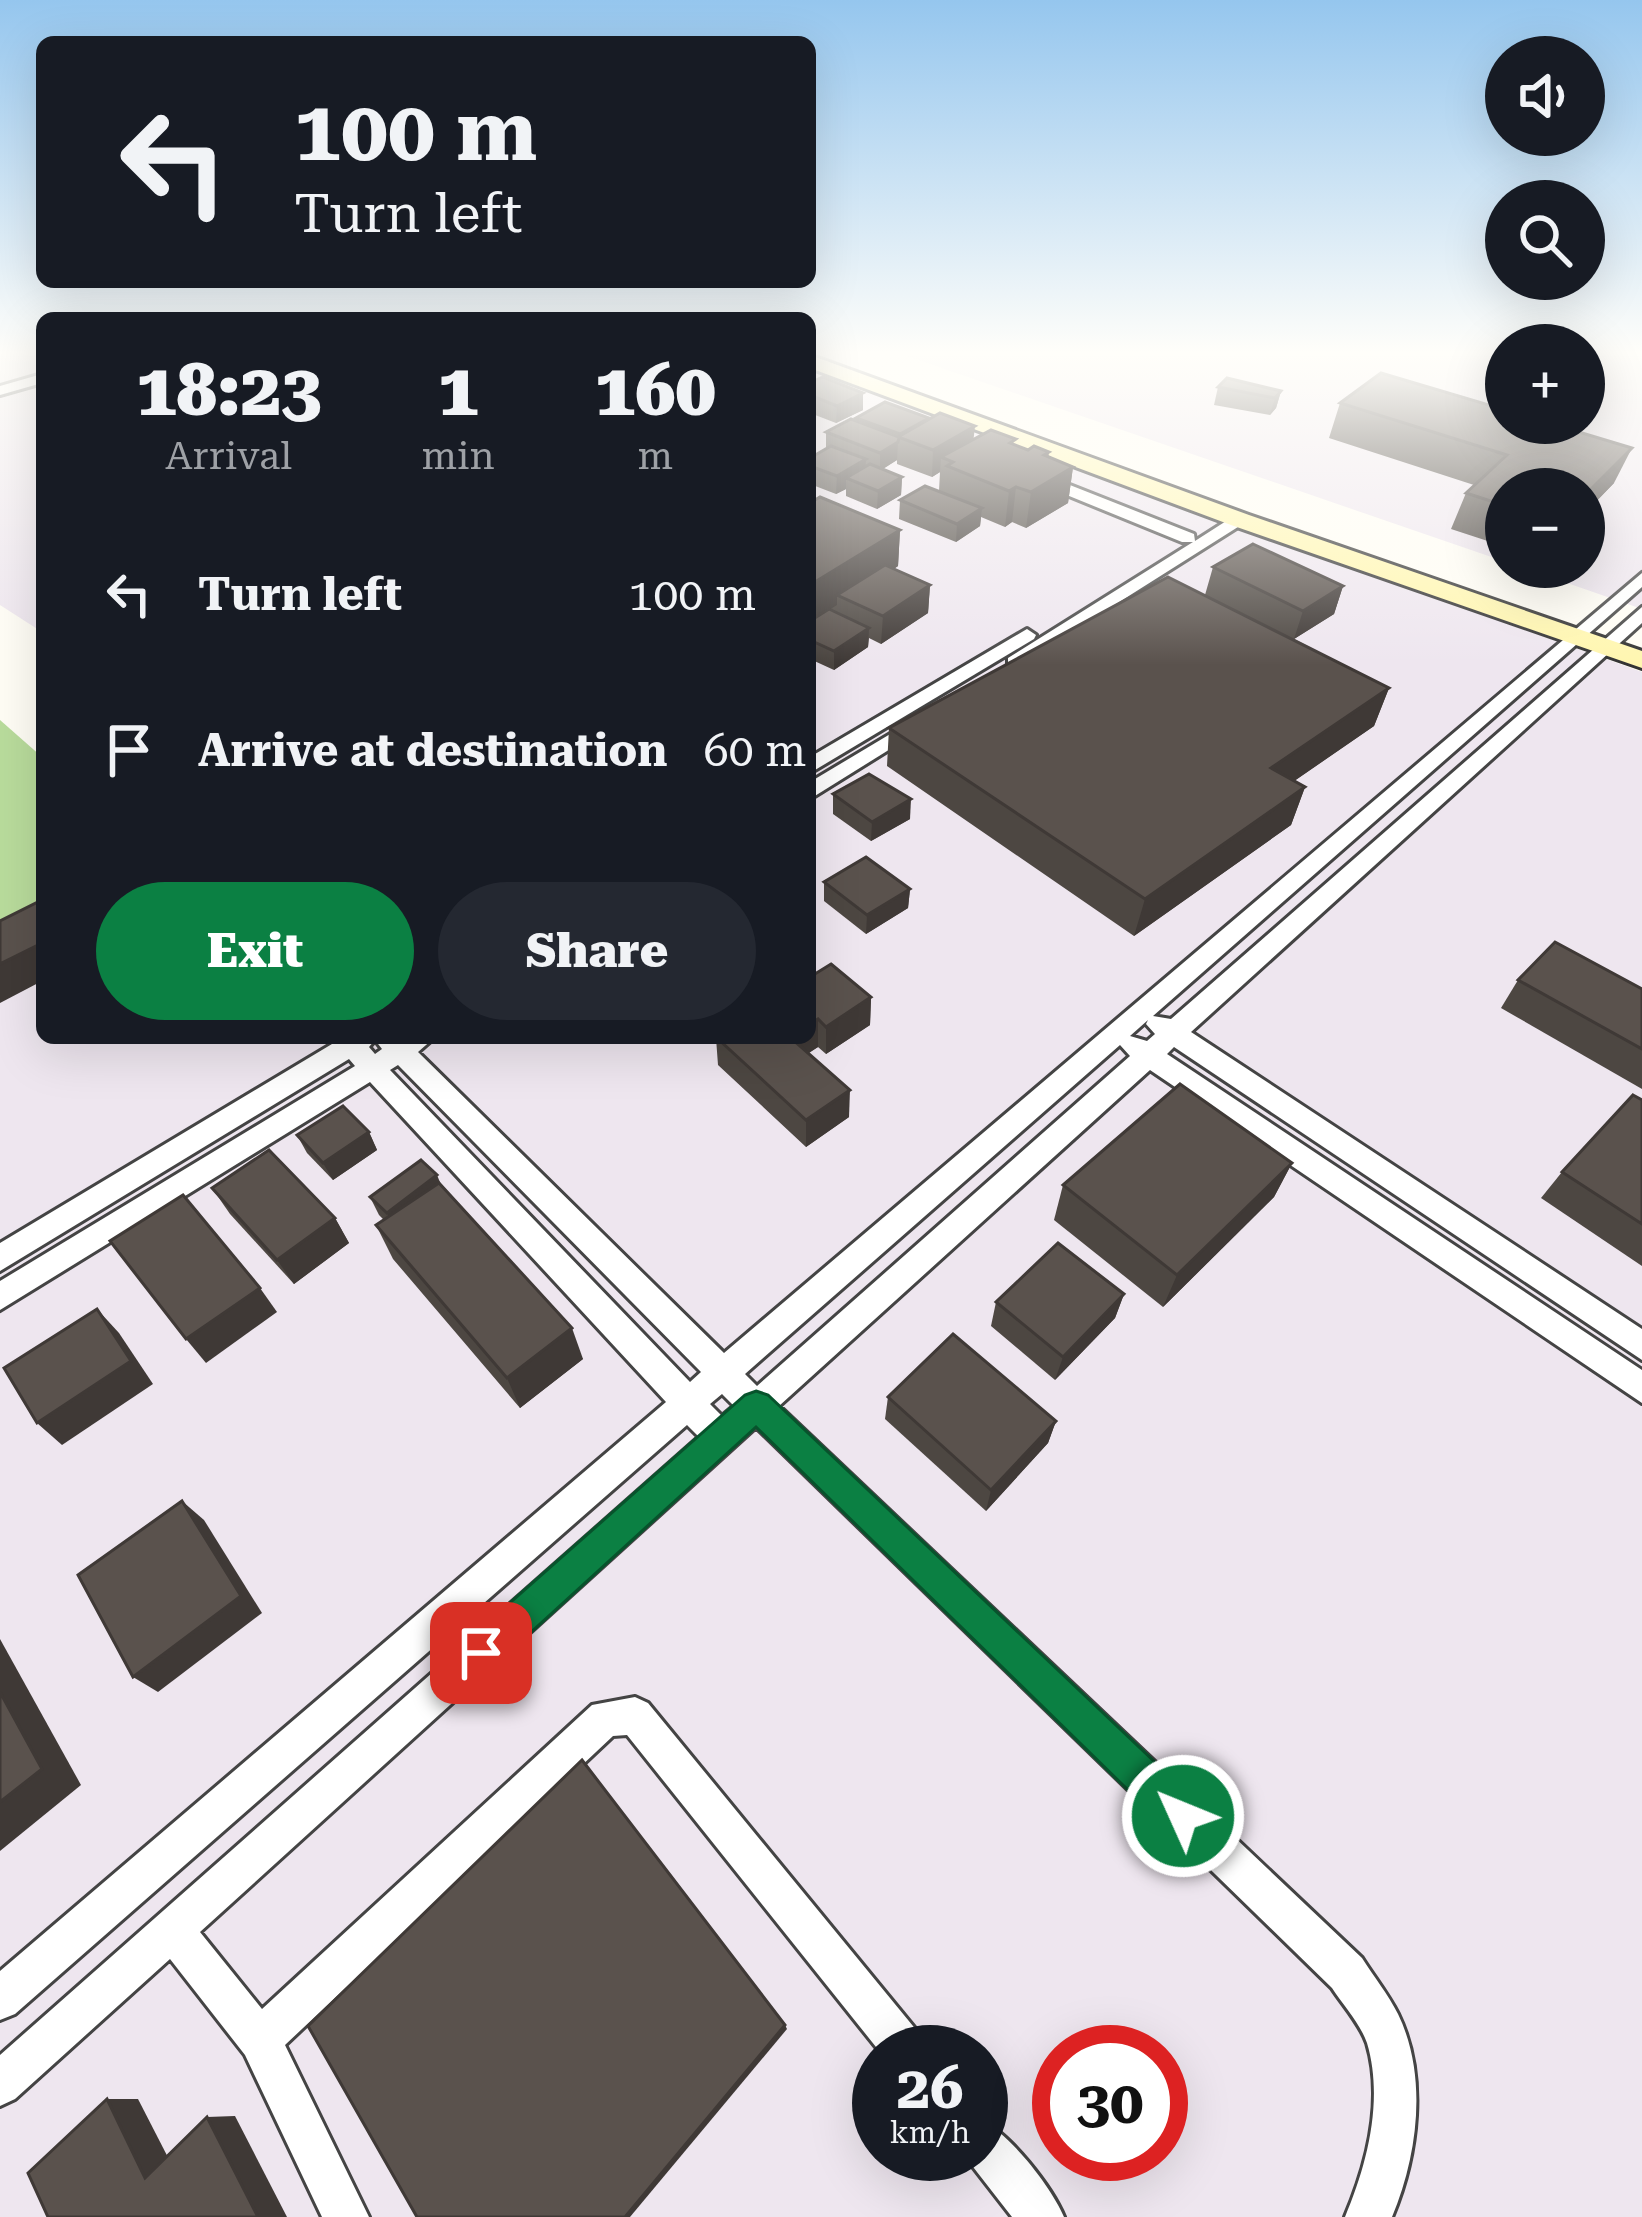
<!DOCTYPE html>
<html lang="en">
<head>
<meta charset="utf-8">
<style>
	:root { --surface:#171b24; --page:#242831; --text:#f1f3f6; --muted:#9ea1a6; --accent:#0b8043 }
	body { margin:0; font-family:"Roboto Serif",serif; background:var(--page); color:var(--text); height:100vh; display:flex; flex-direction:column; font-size:45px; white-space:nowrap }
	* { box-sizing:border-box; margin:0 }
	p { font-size:39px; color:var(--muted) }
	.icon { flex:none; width:66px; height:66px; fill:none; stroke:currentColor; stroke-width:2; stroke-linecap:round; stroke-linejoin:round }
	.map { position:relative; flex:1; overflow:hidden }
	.drawer { position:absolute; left:36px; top:312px; width:780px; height:732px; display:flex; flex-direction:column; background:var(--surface); border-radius:18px; box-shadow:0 12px 48px #0002 }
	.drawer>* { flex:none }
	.hud { position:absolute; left:36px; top:36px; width:780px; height:252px; border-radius:18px; box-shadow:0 12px 48px #0002; background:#171b24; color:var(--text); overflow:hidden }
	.buttons { position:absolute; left:1485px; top:36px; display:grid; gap:24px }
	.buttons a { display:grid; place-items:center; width:120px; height:120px; border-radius:50%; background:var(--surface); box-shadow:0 12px 48px #0002; font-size:60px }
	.speed { position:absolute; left:852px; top:2025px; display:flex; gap:24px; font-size:60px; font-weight:700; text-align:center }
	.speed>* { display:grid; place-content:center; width:156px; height:156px; border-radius:50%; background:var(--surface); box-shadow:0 12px 48px #0002; line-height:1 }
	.speed small { font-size:30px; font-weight:400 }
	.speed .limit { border:18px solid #d22; background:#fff; color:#111 }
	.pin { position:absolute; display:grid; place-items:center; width:102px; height:102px; color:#fff; margin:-51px; border-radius:24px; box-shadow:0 6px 18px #0006 }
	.me { position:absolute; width:132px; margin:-66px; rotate:314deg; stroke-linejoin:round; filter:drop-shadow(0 0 9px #0008) }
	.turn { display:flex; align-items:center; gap:42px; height:252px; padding:0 60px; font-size:54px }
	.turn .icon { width:156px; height:156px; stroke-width:2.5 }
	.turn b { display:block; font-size:84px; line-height:102px }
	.eta { display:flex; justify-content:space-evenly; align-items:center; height:204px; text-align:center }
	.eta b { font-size:72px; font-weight:800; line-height:84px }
	.cta { display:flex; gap:24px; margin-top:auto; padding:24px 60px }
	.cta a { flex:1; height:138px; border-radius:72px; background:var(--accent); color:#fff; font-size:48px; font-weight:800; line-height:138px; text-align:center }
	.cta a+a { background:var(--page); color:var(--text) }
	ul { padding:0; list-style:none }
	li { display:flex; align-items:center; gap:36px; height:156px; padding:0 60px }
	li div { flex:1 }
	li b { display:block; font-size:45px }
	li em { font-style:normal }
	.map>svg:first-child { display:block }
	.industrial { fill:#eee6ef; fill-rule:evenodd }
	.forest { fill:#b9dc9c }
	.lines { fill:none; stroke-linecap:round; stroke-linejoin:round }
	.street-casing { stroke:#444; stroke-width:6 }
	.secondary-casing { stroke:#333; stroke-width:6 }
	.street { fill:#fff; fill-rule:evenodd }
	.secondary { fill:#fff6b0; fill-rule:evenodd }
	.wall { fill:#4d4742 }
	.shaded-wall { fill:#3f3936 }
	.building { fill:#5a524d; stroke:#3f3936; stroke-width:3 }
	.route { fill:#0b8043; stroke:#07532c; stroke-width:3 }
</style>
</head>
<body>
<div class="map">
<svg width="1642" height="2217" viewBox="0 0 1642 2217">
	<rect width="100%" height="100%" fill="#fffdf5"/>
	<g class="industrial">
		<path d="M0,355H42V632L0,605Z"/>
		<path d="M904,355H1506V423H1584V355H1642V609L1521,567H1584V489H1506V562Z"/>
		<path d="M810,370L1642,672V2217H0V942L42,922V1038H810ZM879,2052H981V2154H879ZM1059,2052H1161V2154H1059Z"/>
	</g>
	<path class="forest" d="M0,720L42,757V899L0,920Z"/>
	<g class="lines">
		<defs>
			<g id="street">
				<path d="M42,374V383L0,395V386Z"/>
				<path d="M1030,474H1042L1194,534L1195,541L1234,516L1249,520L1015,668L1008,666V658L1193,542H1182L1030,480Z"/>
				<path d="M1642,573V587L1153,1016L1171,1019L1642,607V623L1191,1032L1642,1329V1360L1174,1047L1167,1054L1642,1370V1403L1150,1070L779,1406L1362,1958C1374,1977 1388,1994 1398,2014C1428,2076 1418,2155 1392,2217H1345C1367,2165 1384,2100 1367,2043C1360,2023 1343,2005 1332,1988L756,1427L200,1932L262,2009L592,1705L635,1697L648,1703L922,2037L928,2052H880L627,1735L613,1736L285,2045L369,2217H322L245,2055L170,1959L15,2099L0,2106V2055L699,1437L687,1425L15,2014L0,2020V1971L666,1402L370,1082L0,1310V1281L355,1066L349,1059L0,1271V1243L342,1038H434L418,1052L724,1353ZM1148,1020L1146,1024L1155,1034L1147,1041L1130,1036ZM375,1040L382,1049L375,1054L369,1047ZM1120,1045L1130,1056L757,1386L745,1374ZM398,1065L701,1372L690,1382L390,1070ZM722,1394L734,1406L722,1416L710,1404Z"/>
				<path d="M1027,629L1036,635L1034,639L810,773V757Z"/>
				<path d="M917,718L927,724L924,728L810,799V782Z"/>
				<path d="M981,2121C1009,2132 1052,2188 1064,2217H1012L963,2154H981Z"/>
			</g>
			<path id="secondary" d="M810,355L1249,515L1642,651V668L1231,525L810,368Z"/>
		</defs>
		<use href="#street" class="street-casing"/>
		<use href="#secondary" class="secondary-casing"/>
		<use href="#street" class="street"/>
		<use href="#secondary" class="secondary"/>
	</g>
	<g class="wall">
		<path d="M810,383L863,410L836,423L810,413Z"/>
		<path d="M1218,387L1281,391L1276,408L1270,415L1214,405Z"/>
		<path d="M1340,403L1614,483L1584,514V489H1506V547L1451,529L1466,493L1474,485L1329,438Z"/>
		<path d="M856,418L973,440L1015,445L1073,467L1068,503L1026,528L1012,522L1005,527L981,517L980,526L956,542L899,519L900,500L939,491L940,472L932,477L897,464V460L882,469L902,477L901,495L877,509L846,496V489L836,494L810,484V431L815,455L826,448V432L856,421Z"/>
		<path d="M810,503L900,530L898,566L894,569L930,585L928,613L881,644L869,638L868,647L834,670L810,659Z"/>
		<path d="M1213,567L1343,586L1334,614L1294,639L1389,688L1374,726L1294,781L1305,787L1291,825L1134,936L887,766L889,728L1205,595Z"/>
		<path d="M833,794L910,819L871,841L833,814Z"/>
		<path d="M824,882L910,889L908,908L866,934L824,901Z"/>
		<path d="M810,977L871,997L870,1025L826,1054L818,1047L808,1053L849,1117L806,1147L718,1065L716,1038Z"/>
		<path d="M1518,980L1642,989V1089L1501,1008Z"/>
		<path d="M1642,1100V1266L1541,1198L1562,1172Z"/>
		<path d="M369,1132L377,1150L333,1180L307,1153L297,1135Z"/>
		<path d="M1292,1163L1274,1197L1163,1307L1054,1220L1063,1185Z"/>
		<path d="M441,1184L583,1359L520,1408L393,1259L376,1225L384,1220L379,1215L370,1197Z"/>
		<path d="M212,1188L335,1218L349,1243L294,1284L230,1214Z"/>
		<path d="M1124,1294L1115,1318L1055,1380L991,1326L996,1302Z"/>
		<path d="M888,1397L1056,1421L1048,1443L986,1511L885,1419Z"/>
	</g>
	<g class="shaded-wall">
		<path d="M1281,391L1276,408L1270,415L1275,398Z"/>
		<path d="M863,393V410L836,423L837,406Z"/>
		<path d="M975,426L972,453L953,462L941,457L940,472L932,477L933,450Z"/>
		<path d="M815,433V460L810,463V436Z"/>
		<path d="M898,442L897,460L880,471V453Z"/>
		<path d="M1632,448L1614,483L1584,514V496Z"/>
		<path d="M1049,452L1045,484L1073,467L1068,503L1026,528L1031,492L1044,455Z"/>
		<path d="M866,459L865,477L846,478V489L836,494L837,476Z"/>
		<path d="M902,477L901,495L877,509L878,491Z"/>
		<path d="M1016,487L1012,522L1005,527L1009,491Z"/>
		<path d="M982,508L980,526L956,542L957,524Z"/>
		<path d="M900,530L898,566L846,599L837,595V605L810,622V585Z"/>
		<path d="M930,585L928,613L881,644L883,616Z"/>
		<path d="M1343,586L1334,614L1294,639L1303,611Z"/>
		<path d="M869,628L868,647L834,670V651Z"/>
		<path d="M1389,688L1374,726L1258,806L1271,768Z"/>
		<path d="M1305,787L1291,825L1134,936L1145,899Z"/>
		<path d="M911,799L910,819L871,841L872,822Z"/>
		<path d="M910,889L908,908L866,934L867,915Z"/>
		<path d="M42,943V981L0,1003V964Z"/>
		<path d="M871,997L870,1025L826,1054V1027Z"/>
		<path d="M818,1019V1047L791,1065L790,1038H810V1024Z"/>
		<path d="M850,1090L849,1117L806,1147V1120Z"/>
		<path d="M369,1132L377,1150L333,1180L323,1163Z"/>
		<path d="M1292,1163L1274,1197L1163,1307L1177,1275Z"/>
		<path d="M437,1175L444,1192L395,1230L387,1213Z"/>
		<path d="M335,1218L349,1243L294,1284L277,1260Z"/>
		<path d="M260,1288L277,1312L206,1363L186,1339Z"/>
		<path d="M1124,1294L1115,1318L1055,1380L1063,1357Z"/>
		<path d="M97,1309L119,1333L153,1384L62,1445L37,1423Z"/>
		<path d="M572,1328L583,1359L520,1408L507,1378Z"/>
		<path d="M1056,1421L1048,1443L986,1511L991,1490Z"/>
		<path d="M182,1501L204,1520L262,1613L158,1692L133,1677Z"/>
		<path d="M0,1639L81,1785L0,1851Z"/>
		<path d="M785,2025L787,2029L630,2217H625Z"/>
		<path d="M107,2099H138L176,2173L145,2178Z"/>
		<path d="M235,2116L287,2217H258L207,2117Z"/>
	</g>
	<g class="building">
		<path d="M1381,373L1506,410V423H1549L1632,448L1584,496V489H1506V506L1466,493L1507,455L1340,403Z"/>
		<path d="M823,377L863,393L837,406L810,395V383Z"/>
		<path d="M1227,378L1281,391L1275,398L1218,387Z"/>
		<path d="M885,402L929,418L900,434L856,418Z"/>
		<path d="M940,413L975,426L933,450L898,437Z"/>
		<path d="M851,419L899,437L898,442L880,453L826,432Z"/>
		<path d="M991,430L1016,439L1010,443L1028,450L1034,446L1049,452L1044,455L1073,467L1031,492L1016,487L1009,491L947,466L953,462L941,457Z"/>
		<path d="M831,446L866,459L837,476L810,466V458Z"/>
		<path d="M870,464L902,477L878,491L846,478Z"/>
		<path d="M925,486L982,508L957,524L900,500Z"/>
		<path d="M820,497L900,530L810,585V503Z"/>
		<path d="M1253,544L1343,586L1303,611L1213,567Z"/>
		<path d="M885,565L930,585L883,616L837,595Z"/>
		<path d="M1168,577L1389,688L1271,768L1305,787L1145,899L889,728Z"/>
		<path d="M829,609L869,628L834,651L810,640V621Z"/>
		<path d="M869,774L911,799L872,822L833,794Z"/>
		<path d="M866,857L910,889L867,915L824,882Z"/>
		<path d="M42,900V943L0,964V921Z"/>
		<path d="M1555,942L1642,989V1049L1518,980Z"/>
		<path d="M831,964L871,997L826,1027L818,1019L810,1024V977Z"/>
		<path d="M717,1038H791L850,1090L806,1120Z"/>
		<path d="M1180,1084L1292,1163L1177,1275L1063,1185Z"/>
		<path d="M1633,1095L1642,1100V1224L1562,1172Z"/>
		<path d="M343,1106L369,1132L323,1163L297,1135Z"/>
		<path d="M269,1150L335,1218L277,1260L212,1188Z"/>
		<path d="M421,1160L437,1175L387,1213L370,1197Z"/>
		<path d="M439,1183L572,1328L507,1378L376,1225Z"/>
		<path d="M183,1195L260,1288L186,1339L110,1241Z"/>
		<path d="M1058,1243L1124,1294L1063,1357L996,1302Z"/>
		<path d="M97,1309L131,1361L37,1423L4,1368Z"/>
		<path d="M953,1334L1056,1421L991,1490L888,1397Z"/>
		<path d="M182,1501L241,1596L133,1677L78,1575Z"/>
		<path d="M0,1692L42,1769L0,1802Z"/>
		<path d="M582,1760L785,2025L625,2217H417L308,2026Z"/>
		<path d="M107,2099L145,2178L207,2117L258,2217H48L28,2173Z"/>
	</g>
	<linearGradient id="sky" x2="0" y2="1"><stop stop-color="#95c6ee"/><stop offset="0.53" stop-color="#fffefa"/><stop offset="1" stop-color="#fffefa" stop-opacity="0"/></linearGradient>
	<rect width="1642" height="665" fill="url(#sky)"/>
	<path class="route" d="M756,1391L768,1395L1197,1802L1203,1816L1197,1830L1183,1835L1169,1830L756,1427L494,1666L481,1671L468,1666L463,1653L468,1640L745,1395Z"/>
</svg>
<div class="buttons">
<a><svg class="icon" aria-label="sound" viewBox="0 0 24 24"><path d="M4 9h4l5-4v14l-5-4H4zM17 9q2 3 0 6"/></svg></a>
<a><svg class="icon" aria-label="search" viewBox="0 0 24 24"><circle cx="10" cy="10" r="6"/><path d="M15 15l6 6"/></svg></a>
<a>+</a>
<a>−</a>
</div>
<div class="speed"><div>26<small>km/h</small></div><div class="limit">30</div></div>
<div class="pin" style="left:481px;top:1653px;background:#d93025"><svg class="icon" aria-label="arrive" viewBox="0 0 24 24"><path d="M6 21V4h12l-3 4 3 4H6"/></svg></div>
<svg class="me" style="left:1183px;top:1816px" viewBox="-20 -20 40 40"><circle r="17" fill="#0b8043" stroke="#fff" stroke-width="3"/><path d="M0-11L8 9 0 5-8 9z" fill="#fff"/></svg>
<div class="hud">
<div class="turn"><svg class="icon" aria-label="left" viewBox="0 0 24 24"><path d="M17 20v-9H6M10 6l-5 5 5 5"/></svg><div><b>100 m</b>Turn left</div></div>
</div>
<section class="drawer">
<div class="eta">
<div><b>18:23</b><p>Arrival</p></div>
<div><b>1</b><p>min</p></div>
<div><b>160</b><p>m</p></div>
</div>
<ul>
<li><svg class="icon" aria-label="left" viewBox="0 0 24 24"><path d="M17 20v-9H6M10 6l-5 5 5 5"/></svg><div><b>Turn left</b></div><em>100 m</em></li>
<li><svg class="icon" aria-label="arrive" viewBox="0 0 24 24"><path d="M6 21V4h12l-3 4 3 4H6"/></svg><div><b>Arrive at destination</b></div><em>60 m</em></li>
</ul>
<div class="cta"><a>Exit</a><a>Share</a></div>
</section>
</div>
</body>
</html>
